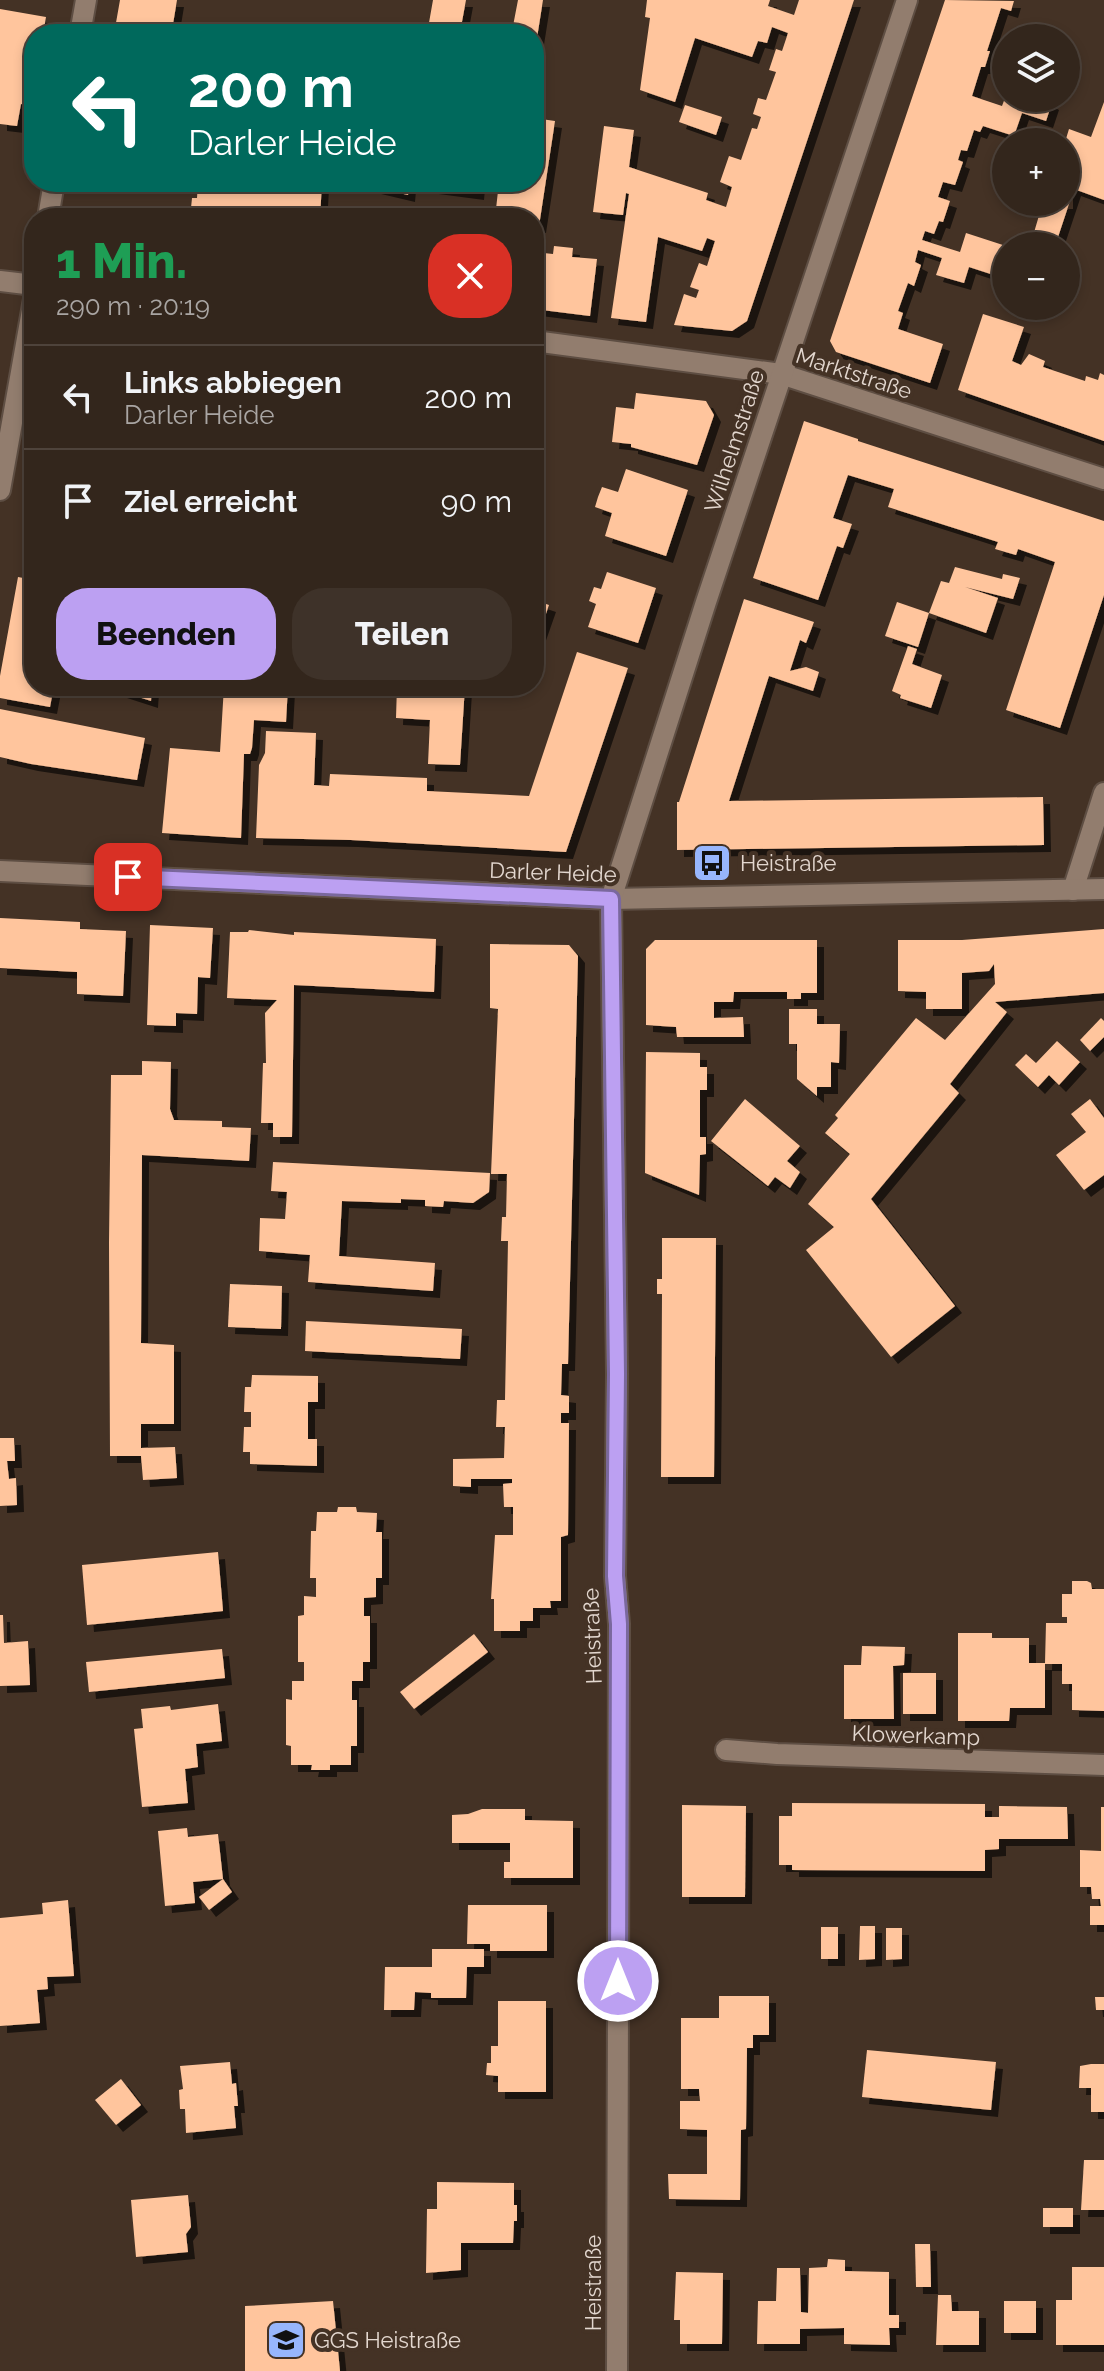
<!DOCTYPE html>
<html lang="de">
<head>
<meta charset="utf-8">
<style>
	:root { --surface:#33261c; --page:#3e3229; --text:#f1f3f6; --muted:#a9a5a3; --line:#4e433b; --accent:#bca0f2 }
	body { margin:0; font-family:Raleway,sans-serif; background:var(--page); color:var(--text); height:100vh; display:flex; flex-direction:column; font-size:30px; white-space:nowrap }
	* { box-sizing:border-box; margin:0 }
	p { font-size:26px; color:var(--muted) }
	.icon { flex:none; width:44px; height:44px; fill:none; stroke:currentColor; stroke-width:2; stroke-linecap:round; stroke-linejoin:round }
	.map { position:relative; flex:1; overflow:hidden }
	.details { position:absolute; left:24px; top:208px; width:520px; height:488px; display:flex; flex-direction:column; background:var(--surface); border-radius:32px; box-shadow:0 4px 12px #0003,0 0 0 2px var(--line) }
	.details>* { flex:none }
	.banner { position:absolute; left:24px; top:24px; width:520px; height:168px; border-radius:32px; box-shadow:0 4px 12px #0003,0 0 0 2px var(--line); background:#00695c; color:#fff; overflow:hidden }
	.controls { position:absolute; left:992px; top:24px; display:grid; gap:16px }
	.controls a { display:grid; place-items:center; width:88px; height:88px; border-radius:50%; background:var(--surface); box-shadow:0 4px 12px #0003,0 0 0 2px var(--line); font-size:40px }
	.pin { position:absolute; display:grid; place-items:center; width:68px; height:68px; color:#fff; margin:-34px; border-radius:16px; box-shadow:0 4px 12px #0006 }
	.me { position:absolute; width:88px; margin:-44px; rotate:0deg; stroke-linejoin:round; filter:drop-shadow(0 0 6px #0008) }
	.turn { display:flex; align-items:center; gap:28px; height:168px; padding:0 32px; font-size:36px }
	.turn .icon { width:104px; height:104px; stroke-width:2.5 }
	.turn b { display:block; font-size:56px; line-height:68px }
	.round { display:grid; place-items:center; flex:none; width:84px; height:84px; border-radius:32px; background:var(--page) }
	.summary { display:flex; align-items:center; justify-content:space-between; height:136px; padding:0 32px }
	h1 { font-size:48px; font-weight:800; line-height:60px; color:#1e9e55 }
	.button { display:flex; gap:16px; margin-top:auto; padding:16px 32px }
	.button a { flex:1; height:92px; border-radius:32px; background:var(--accent); color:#111; font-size:32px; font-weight:800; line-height:92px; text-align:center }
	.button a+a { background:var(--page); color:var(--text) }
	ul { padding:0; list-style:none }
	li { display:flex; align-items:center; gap:24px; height:104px; padding:0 32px; border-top:2px solid var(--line) }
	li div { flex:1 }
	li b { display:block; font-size:30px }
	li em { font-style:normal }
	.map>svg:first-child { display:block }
	.building { fill:#ffc59d; filter:url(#shadow) }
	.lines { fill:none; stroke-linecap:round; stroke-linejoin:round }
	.minor-casing { stroke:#5e4e43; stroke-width:24 }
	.tertiary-casing { stroke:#5e4e43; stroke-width:24 }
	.minor { stroke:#927d6e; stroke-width:20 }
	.tertiary { stroke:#927d6e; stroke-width:20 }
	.route-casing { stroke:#7a689d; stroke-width:20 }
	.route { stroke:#bca0f2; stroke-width:14 }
	.labels { text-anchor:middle; stroke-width:8; stroke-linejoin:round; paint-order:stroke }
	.street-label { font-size:22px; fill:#e3d7cf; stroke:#443225 }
	.poi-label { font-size:22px; fill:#e3d7cf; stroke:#443225; text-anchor:start }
</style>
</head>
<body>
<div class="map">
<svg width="1104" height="2371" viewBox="0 0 1104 2371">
	<defs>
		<filter id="shadow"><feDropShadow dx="7" dy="7" stdDeviation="0" flood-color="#0009"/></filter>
	</defs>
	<rect width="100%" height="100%" fill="#443225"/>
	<g class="building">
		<path d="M120,0H177L173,24L186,27L185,34H114Z"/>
		<path d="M433,0H466L461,27L467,28L466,34H427Z"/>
		<path d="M518,0H543L536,44L534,34H505L507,25L513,26Z"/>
		<path d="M647,0H770L768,6L794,15L799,0H854L747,321L732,331L674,325L684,294L696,298L699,290L690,287L699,263L707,266L715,241L707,238L702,251L658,237L646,322L611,318L629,194L626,193L623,215L593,212L604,126L634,130L629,167L708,193L706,200L726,207L732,187L720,182L729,156L741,160L752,128L757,129L761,117L753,114L758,98L766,100L776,72L769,70L776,49L782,51L788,33L772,27L767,43L758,41L752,57L695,38L675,102L640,90L650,18L645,17Z"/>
		<path d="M945,0L1014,1L1011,11L1001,8L987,51H990L985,67H981L972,96L1002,106L1005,98H1043L1052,103L1046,121L1022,113L1014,136L983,126L980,132L974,130L967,151L961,150L958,160L963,162L955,185L943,182L938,197L950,201L943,222L939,221L934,234L925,231L922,240L960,252L966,233L1006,246V279L969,267L964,283L936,275L942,258L918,250L915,262L921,265L914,286L908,283L898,311L903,313L898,329L943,344L930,383L836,352L830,341Z"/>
		<path d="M0,9L46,17L43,34H34V89L31,105L21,104L17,126L0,124Z"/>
		<path d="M1104,102V200L1074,189L1055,246H1030L1043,202H1066V155L1069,146L1065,142L1069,129L1091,137Z"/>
		<path d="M685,105L722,117L716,135L679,122Z"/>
		<path d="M534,118L555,121L539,226H534V218H495L499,182H534Z"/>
		<path d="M198,182H322L320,218H296L297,209L296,218H190L192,198H197Z"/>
		<path d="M353,182H478L477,193L409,184L408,195Z"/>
		<path d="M554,246L573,248L572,257L597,259L590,316L534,309V252L553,254Z"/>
		<path d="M983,314L1024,327L1012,361L1021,365L1029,354L1045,361L1043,367L1085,381L1086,376L1098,380L1100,373L1104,375V441L958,390Z"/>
		<path d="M636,393L706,401L714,415L697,465L631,447V444L612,442L616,407L634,409Z"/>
		<path d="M804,421L858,439V441L1104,521V595L1060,728L1006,710L1055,562L1018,549L1016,555L995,549L998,542L888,507L894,489L848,475L833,518L852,524L843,548L837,546L818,600L753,578Z"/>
		<path d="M626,469L688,490L666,556L605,536L612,513L595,507L598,497L602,487L618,492Z"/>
		<path d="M955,567L1002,579L1003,574L1020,578L1013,599L965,587L998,598L986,633L929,613L941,581L949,583Z"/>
		<path d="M607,572L656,588L638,643L588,627L596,604L589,601L594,587L601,589Z"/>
		<path d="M18,577L34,580V686H54L50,707L0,698V676Z"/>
		<path d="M744,599L814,622L806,643L800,640L790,671L806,667L819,672L813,691L769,676L729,801L1043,797L1044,845L677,850V802H679Z"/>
		<path d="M534,600L549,605L535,645H534Z"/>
		<path d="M897,602L929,613L918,647L885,636Z"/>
		<path d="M908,646L917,649L912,664L942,675L931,708L900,698L901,695L892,691Z"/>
		<path d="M577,652L628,668L566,852L351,840L256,838L259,765L265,753L266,731L316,733L314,785L329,786L330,774L427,778V791L529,796Z"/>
		<path d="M121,686H152L151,701L120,691Z"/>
		<path d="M224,686H288L286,722L254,720L252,748L250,754H244L241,838L162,833L170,748L220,752Z"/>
		<path d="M397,686H465L460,765L428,764L430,720L396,718Z"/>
		<path d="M0,709L145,738L137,780L31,764L0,757Z"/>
		<path d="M0,918L80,922V929L126,931L123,996L77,994V972L0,968Z"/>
		<path d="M150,925L213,928L210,978L198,977L197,1014L176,1013V1026L147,1025Z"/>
		<path d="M1104,929V993L995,1002L1007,1012L950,1084L959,1093L871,1199L955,1306L891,1357L806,1250L834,1227L808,1204L850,1154L825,1133L838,1118L835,1115L916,1018L945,1040L995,984L994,964L989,971L962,973V1009H926V992L898,991V940H962Z"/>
		<path d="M249,930L294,935V932L436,939L434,992L294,985L292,1137H273V1123H261L263,1063H266L265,1013L277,1000L227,998L230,932H248Z"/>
		<path d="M655,940H817V993H801V999H787V992H734L733,1002H714V1018L743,1017L744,1037H677L676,1027L646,1025V949Z"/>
		<path d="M490,944L569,945L578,956L568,1364H562L561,1395L569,1396V1413H561V1423H569L568,1535L561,1537V1601H550L551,1608H533V1621H520V1631H494V1599H491L495,1535H513V1507H504L503,1484L512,1483V1479H471V1487L453,1486V1459L504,1458L505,1427H496L497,1400H505L508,1241H501L502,1217H506L507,1174H491L498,1009L490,1008Z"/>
		<path d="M789,1009H817V1024H840L839,1063L831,1062V1087H817V1096L797,1079V1044H789Z"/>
		<path d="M1101,1018L1104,1021V1037L1090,1051L1080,1040Z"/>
		<path d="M1057,1041L1080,1062L1059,1085L1049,1075L1038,1087L1015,1065L1026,1054L1036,1063Z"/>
		<path d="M646,1052L700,1053V1067H707V1090H700V1137H706V1154L700,1155L699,1195L645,1173Z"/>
		<path d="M142,1061L171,1062L170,1109L174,1120L222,1121V1127L251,1128L249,1161L142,1155L141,1343L174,1345V1424H141V1448L175,1447L177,1478L143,1480L141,1456H110L109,1242L111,1075H142Z"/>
		<path d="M745,1099L800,1146L787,1161L800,1172L790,1188L775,1177L768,1186L711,1141Z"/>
		<path d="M1090,1099L1104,1118V1175L1084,1190L1056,1155L1086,1132L1071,1114Z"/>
		<path d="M273,1162L490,1173L489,1192L473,1203L444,1201L443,1207L425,1206V1200L401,1199V1203L342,1201L339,1256L435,1263L433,1291L308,1282L310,1255L259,1251L260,1218L285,1219L287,1192L271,1191Z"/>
		<path d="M662,1238H716L714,1477H661L662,1294H657V1279H662Z"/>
		<path d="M230,1284L282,1286L281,1329L228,1327Z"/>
		<path d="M306,1321L462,1329L460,1359L305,1351Z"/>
		<path d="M252,1375L318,1376V1402H308V1439H317V1466L250,1464V1452H243L244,1427H251V1412H244L245,1387H251Z"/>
		<path d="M0,1438H14L15,1461H7L9,1479L16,1478L17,1505L0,1506Z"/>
		<path d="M338,1507H356L357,1512L377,1513L376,1532H382V1578H376V1597L364,1598V1616H370V1662H363V1681H352V1700H357V1746H351V1765H330V1770H311L312,1765H291V1746L286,1745V1699L292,1700V1681H304V1662H298V1616L304,1615V1596L316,1597V1578H310L311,1531H316L317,1512H337Z"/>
		<path d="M218,1552L223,1611L87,1625L82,1565Z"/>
		<path d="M1072,1581H1087L1091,1583L1092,1589H1104V1711L1072,1710V1684H1062V1664H1045V1708H1010L1009,1721H958V1633H992V1638H1029V1663H1045L1046,1623H1067V1617H1062V1594H1072Z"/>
		<path d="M0,1615H3L4,1643L28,1641L30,1685L0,1686Z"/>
		<path d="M474,1634L488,1652L414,1709L400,1692Z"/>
		<path d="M862,1646L905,1647L904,1665L893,1666L894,1719H844V1665H861Z"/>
		<path d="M222,1649L225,1678L89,1692L86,1662Z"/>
		<rect x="903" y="1673" width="33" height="41"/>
		<path d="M218,1704L222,1741L196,1744L198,1767L185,1769L188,1803L142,1807L134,1729L143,1728L141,1709L170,1706L171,1710Z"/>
		<path d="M792,1803L985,1804V1817H999V1806L1067,1807L1068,1839H999V1849L985,1850V1871L792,1870V1865H779V1816H792Z"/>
		<path d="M682,1805L746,1806L745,1897H682Z"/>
		<path d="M1101,1807H1104V1925H1090V1906H1101L1100,1899H1092L1091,1887H1080V1850L1101,1851Z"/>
		<path d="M482,1809H525V1820L573,1821V1878H504V1862H510V1843H452V1815L468,1814Z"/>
		<path d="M187,1828L188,1837L218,1834L223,1879L232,1892L209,1910L199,1897L223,1879L193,1882L195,1903L165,1906L158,1831Z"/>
		<path d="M68,1900L74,1976L47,1977L48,1989L37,1990L40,2023L0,2026V1918L43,1914L42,1903Z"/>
		<path d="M468,1905H547V1951H490V1944H467Z"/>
		<path d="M860,1926H875V1959L859,1960Z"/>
		<rect x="821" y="1927" width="17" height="32"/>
		<path d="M886,1928H902V1959L886,1960Z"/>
		<path d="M432,1949H484V1967H467L466,1998H431V1993L415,1992L414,2010H384L385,1967H432Z"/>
		<path d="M719,1996H769V2035H753V2048H747L746,2129L741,2130L740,2200L669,2199L668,2174H707V2130L680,2129V2101H700L699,2089H681V2018H719Z"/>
		<path d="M1095,1997H1104V2010H1096Z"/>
		<path d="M498,2001H546V2092H498V2076L486,2075L487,2063H491V2046H498Z"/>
		<path d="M867,2050L996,2062L991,2110L862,2097Z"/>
		<path d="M230,2062L232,2084L236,2083L238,2106H234L236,2128L186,2133L185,2109H180L179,2090L183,2089L180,2066Z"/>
		<path d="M1091,2064H1104V2112H1091V2088H1079L1080,2066Z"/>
		<path d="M121,2079L141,2105L116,2125L95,2100Z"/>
		<path d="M1084,2160H1104V2210H1081Z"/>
		<path d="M437,2182L514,2183V2205H517V2221H514L513,2243H461V2270L426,2273L427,2209H437Z"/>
		<path d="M188,2195L191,2227L186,2234L188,2252L136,2257L131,2200Z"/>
		<rect x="1043" y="2208" width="30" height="19"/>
		<path d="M915,2244H930L931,2287H916Z"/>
		<path d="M828,2259L845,2260V2271L889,2272V2315H899V2328H889L890,2345L844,2344V2328L800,2329V2344H757L758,2301H776L777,2268H800L801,2312L808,2313L809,2268L827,2267Z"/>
		<path d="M1072,2267H1104V2345H1056V2300H1072Z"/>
		<path d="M676,2272L723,2273L722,2344H680V2320H674Z"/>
		<path d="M938,2295H951L952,2311H979V2345H936Z"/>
		<path d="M333,2301L340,2371H245V2306Z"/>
		<rect x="1004" y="2301" width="32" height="32"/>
	</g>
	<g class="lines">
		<defs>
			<g id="minor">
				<path d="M80,34L86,0"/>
				<path d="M48,218L54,182"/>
				<path d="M0,281L34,285"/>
				<path d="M534,341L781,374L1104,479"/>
				<path d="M0,490L34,299"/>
				<path d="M1073,890L1104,793"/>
				<path d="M726,1750L777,1754L1104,1765"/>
			</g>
			<g id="tertiary">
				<path d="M0,871L611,899L1104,889"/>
				<path d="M617,2371L619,1624L615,1576L617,1374L611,899L706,602L907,0"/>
			</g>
		</defs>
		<use href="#minor" class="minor-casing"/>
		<use href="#tertiary" class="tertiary-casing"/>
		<use href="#minor" class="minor"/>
		<use href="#tertiary" class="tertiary"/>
	</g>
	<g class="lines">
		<defs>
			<path id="route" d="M128,877L611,899L617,1374L615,1576L619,1624L618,1981"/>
		</defs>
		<use href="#route" class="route-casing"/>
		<use href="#route" class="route"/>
	</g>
	<defs>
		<symbol id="bus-square" viewBox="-11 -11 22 22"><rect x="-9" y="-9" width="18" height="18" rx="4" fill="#97b6fd" stroke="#443225"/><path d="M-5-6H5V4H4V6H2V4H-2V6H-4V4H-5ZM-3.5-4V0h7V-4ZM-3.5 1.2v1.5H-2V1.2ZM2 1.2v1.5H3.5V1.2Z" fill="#111"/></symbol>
		<symbol id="school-square" viewBox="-11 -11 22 22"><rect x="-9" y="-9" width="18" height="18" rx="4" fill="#97b6fd" stroke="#443225"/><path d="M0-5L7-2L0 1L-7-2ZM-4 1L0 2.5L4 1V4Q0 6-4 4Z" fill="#111"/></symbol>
	</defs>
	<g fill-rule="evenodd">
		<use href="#bus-square" x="690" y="841" width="44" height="44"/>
		<use href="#school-square" x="264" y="2318" width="44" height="44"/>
	</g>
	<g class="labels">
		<g class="street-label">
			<text transform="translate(854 373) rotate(18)" y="8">Marktstraße</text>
			<text transform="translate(734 441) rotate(-72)" y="8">Wilhelmstraße</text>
			<text transform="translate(553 872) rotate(2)" y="8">Darler Heide</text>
			<text transform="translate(592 1636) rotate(-92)" y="8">Heistraße</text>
			<text transform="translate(916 1735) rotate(2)" y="8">Klowerkamp</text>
			<text transform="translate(593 2283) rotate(-90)" y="8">Heistraße</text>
		</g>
		<g class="poi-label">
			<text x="740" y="871">Heistraße</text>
			<text x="314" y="2348">GGS Heistraße</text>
		</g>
	</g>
</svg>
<div class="controls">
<a><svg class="icon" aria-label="layers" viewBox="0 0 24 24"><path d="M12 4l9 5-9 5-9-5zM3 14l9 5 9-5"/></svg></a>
<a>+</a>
<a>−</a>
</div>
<div class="pin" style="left:128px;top:877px;background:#d93025"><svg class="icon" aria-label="arrive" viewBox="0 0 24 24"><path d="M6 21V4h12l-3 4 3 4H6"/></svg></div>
<svg class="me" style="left:618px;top:1981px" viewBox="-20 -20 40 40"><circle r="17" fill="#bca0f2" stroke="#fff" stroke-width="3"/><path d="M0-11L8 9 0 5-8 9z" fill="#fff"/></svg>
<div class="banner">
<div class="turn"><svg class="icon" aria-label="left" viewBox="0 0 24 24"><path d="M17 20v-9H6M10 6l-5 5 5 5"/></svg><div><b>200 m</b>Darler Heide</div></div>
</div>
<section class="details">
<div class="summary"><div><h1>1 Min.</h1><p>290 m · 20:19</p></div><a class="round" style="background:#d93025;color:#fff"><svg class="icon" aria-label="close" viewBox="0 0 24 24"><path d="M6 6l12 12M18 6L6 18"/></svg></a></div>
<ul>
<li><svg class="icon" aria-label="left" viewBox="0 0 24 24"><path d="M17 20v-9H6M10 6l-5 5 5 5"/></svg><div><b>Links abbiegen</b><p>Darler Heide</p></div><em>200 m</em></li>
<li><svg class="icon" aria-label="arrive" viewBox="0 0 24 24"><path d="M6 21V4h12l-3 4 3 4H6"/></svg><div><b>Ziel erreicht</b></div><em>90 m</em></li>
</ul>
<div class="button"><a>Beenden</a><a>Teilen</a></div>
</section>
</div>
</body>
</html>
